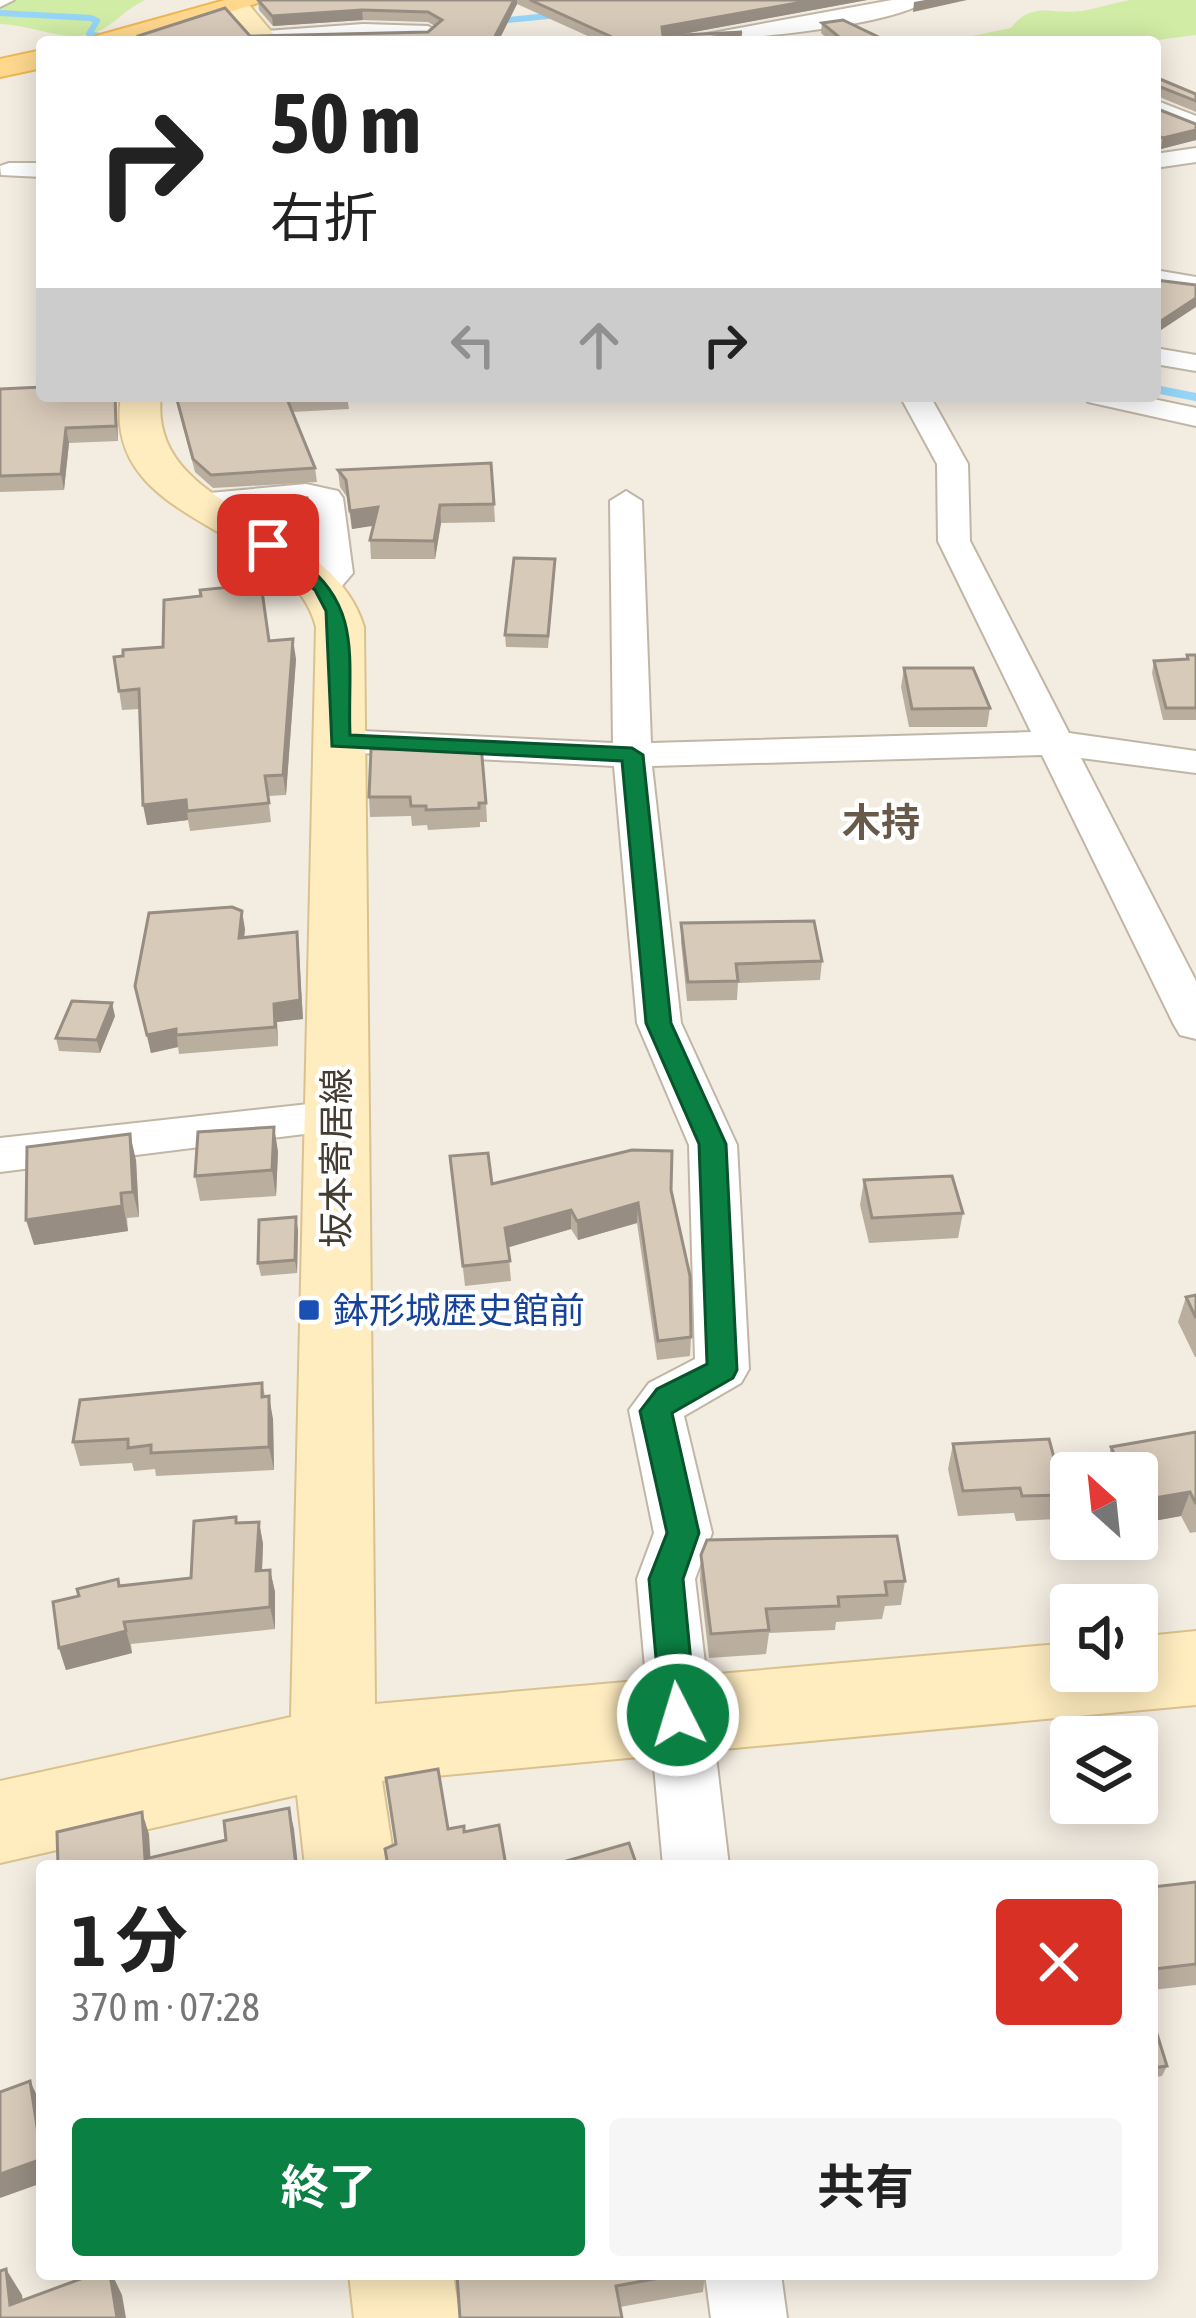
<!DOCTYPE html>
<html lang="ja">
<head>
<meta charset="utf-8">
<style>
	:root { --surface:#fff; --page:#f6f6f6; --text:#222; --muted:#767676; --accent:#0b8043 }
	body { margin:0; font-family:"Asap Condensed","Noto Sans JP",sans-serif; background:var(--page); color:var(--text); height:100vh; display:flex; flex-direction:column; font-size:45px; white-space:nowrap }
	* { box-sizing:border-box; margin:0 }
	p { font-size:39px; color:var(--muted) }
	.icon { flex:none; width:66px; height:66px; fill:none; stroke:currentColor; stroke-width:2; stroke-linecap:round; stroke-linejoin:round }
	.map { position:relative; flex:1; overflow:hidden }
	.drawer { position:absolute; left:36px; top:1860px; width:1122px; height:420px; display:flex; flex-direction:column; background:var(--surface); border-radius:12px; box-shadow:0 6px 30px #0003 }
	.drawer>* { flex:none }
	.banner { position:absolute; left:36px; top:36px; width:1125px; height:366px; border-radius:12px; box-shadow:0 6px 30px #0003; background:#fff; color:var(--text); overflow:hidden }
	.needle { width:78px; rotate:333deg }
	.controls { position:absolute; left:1050px; top:1452px; display:grid; gap:24px }
	.controls a { display:grid; place-items:center; width:108px; height:108px; border-radius:12px; background:var(--surface); box-shadow:0 6px 30px #0003; font-size:60px }
	.pin { position:absolute; display:grid; place-items:center; width:102px; height:102px; color:#fff; margin:-51px; border-radius:24px; box-shadow:0 6px 18px #0006 }
	.me { position:absolute; width:132px; margin:-66px; rotate:355deg; stroke-linejoin:round; filter:drop-shadow(0 0 9px #0008) }
	.turn { display:flex; align-items:center; gap:42px; height:252px; padding:0 36px; font-size:54px }
	.turn .icon { width:156px; height:156px; stroke-width:2.5 }
	.turn b { display:block; font-size:84px; line-height:102px }
	.lanes { display:flex; align-items:center; height:114px; padding:0 36px; background:#0003; justify-content:center; gap:60px; direction:ltr }
	.lanes .off { opacity:.35 }
	.round { display:grid; place-items:center; flex:none; width:126px; height:126px; border-radius:12px; background:var(--page) }
	.summary { display:flex; align-items:center; justify-content:space-between; height:204px; padding:0 36px }
	h1 { font-size:72px; font-weight:700; line-height:90px }
	.button { display:flex; gap:24px; margin-top:auto; padding:24px 36px }
	.button a { flex:1; height:138px; border-radius:12px; background:var(--accent); color:#fff; font-size:48px; font-weight:700; line-height:138px; text-align:center }
	.button a+a { background:var(--page); color:var(--text) }
	.map>svg:first-child { display:block }
	.green { fill:#d0eca5 }
	.lines { fill:none; stroke-linecap:round; stroke-linejoin:round }
	.stream-far1 { stroke:#96d5f7; stroke-width:6 }
	.stream { stroke:#96d5f7; stroke-width:8 }
	.street-casing { stroke:#c1b6a6; stroke-width:4 }
	.secondary-casing { stroke:#dac28d; stroke-width:4 }
	.primary-casing { stroke:#efb753; stroke-width:4 }
	.street { fill:#fff; fill-rule:evenodd }
	.secondary { fill:#ffecbf; fill-rule:evenodd }
	.primary { fill:#ffd88e; fill-rule:evenodd }
	.wall { fill:#baae9f }
	.shaded-wall { fill:#978d82 }
	.building { fill:#d8cab9; stroke:#978d82; stroke-width:3 }
	.route { fill:#0b8043; stroke:#07532c; stroke-width:3 }
	.transit-dot { fill:#1a4fb4; stroke:#fff; stroke-width:4.5 }
	.labels { text-anchor:middle; stroke-width:9; stroke-linejoin:round; paint-order:stroke }
	.street-label { font-size:36px; fill:#443c32; stroke:#fff }
	.transit-label { font-size:36px; fill:#164399; stroke:#fff; text-anchor:start }
	.neighbourhood-label { font-size:39px; font-weight:bold; fill:#685948; stroke:#fff }
</style>
</head>
<body>
<div class="map">
<svg width="1196" height="2318" viewBox="0 0 1196 2318">
	<rect width="100%" height="100%" fill="#f3ece1"/>
	<g class="green">
		<path d="M0,0H145C127,8 113,25 97,32C69,45 30,24 0,24Z"/>
		<path d="M1130,0H1196V35L1142,42H943L1011,28C1032,0 1053,15 1082,11C1098,8 1114,3 1130,0Z"/>
	</g>
	<g class="lines">
		<g class="stream-far1">
			<path d="M0,13L91,18L97,21L89,34L111,38"/>
			<path d="M497,21L558,15"/>
		</g>
		<path class="stream" d="M1155,389L1196,397"/>
		<defs>
			<g id="street">
				<path d="M0,0H14L0,7Z"/>
				<path d="M892,0H928C888,29 716,42 663,42Z"/>
				<path d="M363,24L428,26L438,32L428,38L262,42L256,37L266,31Z"/>
				<path d="M1155,100L1196,116V131L1155,115Z"/>
				<path d="M1196,148V162L1155,168V154Z"/>
				<path d="M9,163H42V177L1,175L0,166Z"/>
				<path d="M1155,270L1196,277V293L1155,286Z"/>
				<path d="M1155,348L1196,355V371L1155,364Z"/>
				<path d="M900,396H930L968,464L970,541L1069,733L1196,751V773L1081,758L1196,981V1039L1180,1035L1174,1025L1042,755L652,766L681,1023L737,1145L749,1369L741,1383L684,1416L712,1533L695,1579L729,1866H663L637,1579L654,1533L629,1410L649,1383L695,1359L689,1145L637,1023L614,766L340,752L321,741L340,730L613,743L610,501L626,491L642,501L651,743L1031,732L938,541L937,464Z"/>
				<path d="M1083,396H1139L1196,408V426L1088,402Z"/>
				<path d="M306,484L338,491L343,498L353,573L335,594L323,597L306,587L319,571L312,504L199,514L183,504L199,494Z"/>
				<path d="M336,1101L353,1106L359,1117L353,1128L0,1172V1138Z"/>
				<path d="M705,2274H781L787,2318H711Z"/>
			</g>
			<g id="secondary">
				<path d="M225,0H245L280,42H251L222,5Z"/>
				<path d="M121,396H161C147,514 332,517 364,627L375,1704L1071,1643V1671H1137V1637L1196,1631V1705L382,1781L395,1866H305L297,1795L0,1863V1781L291,1717L316,627C290,524 101,528 121,396Z"/>
				<path d="M349,2274H453L460,2318H354Z"/>
			</g>
			<g id="primary">
				<path d="M225,0H267L137,42H92L96,36Z"/>
				<path d="M42,50V68L0,77V59Z"/>
			</g>
		</defs>
		<use href="#street" class="street-casing"/>
		<use href="#secondary" class="secondary-casing"/>
		<use href="#primary" class="primary-casing"/>
		<use href="#street" class="street"/>
		<use href="#secondary" class="secondary"/>
		<use href="#primary" class="primary"/>
	</g>
	<g class="wall">
		<path d="M258,0H867L671,36L742,32L741,42H601L517,4L498,42H139L250,36L428,32L435,26L428,22L363,20L273,26L259,10Z"/>
		<path d="M822,23L889,42H831L821,33Z"/>
		<path d="M1155,77L1196,94V112L1157,96Z"/>
		<path d="M1155,108L1196,124V140L1161,149L1155,146Z"/>
		<path d="M0,389L116,396L118,441L69,443L64,490L0,492Z"/>
		<path d="M175,396H347L349,409L292,412L315,468L317,482L213,488L195,472Z"/>
		<path d="M338,470L494,504L495,522L441,523L435,559H371L370,540L373,525L352,529L347,497L340,487Z"/>
		<path d="M307,498L311,535L291,537L274,514H253L251,503Z"/>
		<path d="M555,570L548,648L506,647L505,635Z"/>
		<path d="M269,641L296,659L286,795L268,796L271,822L190,831L188,820L147,825L140,709L122,710L114,657Z"/>
		<path d="M1187,655H1196V720H1163L1152,673L1154,661L1186,659Z"/>
		<path d="M904,668L990,708L987,727H909L901,687Z"/>
		<path d="M371,749L486,803L487,822H480V827L428,830L427,825L412,826L411,816L370,817L369,797Z"/>
		<path d="M681,923L822,961L820,980L738,983L737,1000L687,1001L681,942Z"/>
		<path d="M245,929L244,937L299,950L303,1019L277,1022L278,1046L179,1054L178,1047L151,1053L139,1004Z"/>
		<path d="M115,1016L100,1053L59,1051L56,1038Z"/>
		<path d="M274,1127L278,1152L276,1196L200,1201L195,1176Z"/>
		<path d="M450,1156L492,1184L671,1190L691,1337L690,1356L657,1360L637,1223L578,1240L571,1229L508,1247L511,1281L465,1286Z"/>
		<path d="M136,1160L139,1217L127,1218L128,1231L34,1245Z"/>
		<path d="M864,1180L963,1213L958,1238L869,1243L860,1205Z"/>
		<path d="M298,1230L297,1273L261,1276L258,1263Z"/>
		<path d="M1196,1295V1357H1195L1178,1322L1186,1297Z"/>
		<path d="M262,1383L265,1396L273,1419L274,1470L156,1476L155,1469L134,1471L132,1463L80,1466L73,1442Z"/>
		<path d="M1196,1432V1532L1190,1533L1181,1516L1137,1524V1473H1105L1111,1447Z"/>
		<path d="M953,1444L1064,1495L1057,1519L1016,1521L1014,1513L958,1516L948,1469Z"/>
		<path d="M259,1522L263,1544L262,1571L270,1570L275,1592V1629L131,1644L132,1653L66,1670L59,1648L120,1586L191,1578L237,1523Z"/>
		<path d="M701,1555L905,1581L901,1605L885,1606L882,1619L836,1622L835,1630L769,1633L766,1654L709,1658L700,1580Z"/>
		<path d="M1196,1882V1985L1152,1990V1887Z"/>
		<path d="M1152,2018L1167,2066L1162,2076L1152,2078Z"/>
		<path d="M457,2274H705L703,2292L620,2307Z"/>
	</g>
	<g class="shaded-wall">
		<path d="M514,0H517V4L498,42H492Z"/>
		<path d="M814,0H867L662,38V27Z"/>
		<path d="M925,0H967L913,12L914,2Z"/>
		<path d="M362,10L363,20L273,26L272,16Z"/>
		<path d="M742,32L741,42H684Z"/>
		<path d="M1196,130V140L1161,149L1163,138Z"/>
		<path d="M1196,298V307L1155,334V325Z"/>
		<path d="M115,396H116L118,441L116,426Z"/>
		<path d="M66,428L69,443L64,490L61,474Z"/>
		<path d="M440,505L441,523L435,559L434,541Z"/>
		<path d="M378,507L379,525L352,529L350,511Z"/>
		<path d="M309,523L311,535L291,537L290,526Z"/>
		<path d="M293,639L296,659L286,795L283,775Z"/>
		<path d="M186,800L188,820L147,825L143,805Z"/>
		<path d="M242,911L245,929L242,956L239,938Z"/>
		<path d="M297,932L303,1019L277,1022L278,1046L274,1004Z"/>
		<path d="M112,1003L115,1016L100,1053L97,1040Z"/>
		<path d="M176,1029L178,1047L151,1053L147,1035Z"/>
		<path d="M274,1127L278,1152L276,1196L272,1170Z"/>
		<path d="M130,1134L136,1160L139,1217L133,1192Z"/>
		<path d="M121,1193L128,1231L34,1245L26,1220Z"/>
		<path d="M638,1203L637,1223L578,1240L577,1221Z"/>
		<path d="M571,1210V1229L506,1248L505,1228Z"/>
		<path d="M296,1217L298,1230L297,1273L295,1260Z"/>
		<path d="M269,1396L273,1419L274,1470L269,1447Z"/>
		<path d="M1190,1492L1181,1516L1137,1524V1501Z"/>
		<path d="M259,1522L263,1544L261,1593L256,1571Z"/>
		<path d="M270,1570L275,1592V1629L270,1607Z"/>
		<path d="M124,1622L132,1653L66,1670L59,1648Z"/>
		<path d="M289,1808L294,1829L298,1866H296Z"/>
		<path d="M142,1812L149,1834L151,1866L145,1859Z"/>
		<path d="M30,2081L40,2102L42,2111V2156Z"/>
		<path d="M42,2159V2183L0,2198V2174Z"/>
		<path d="M6,2269L22,2295L25,2318L10,2305Z"/>
		<path d="M110,2274H112L122,2295L126,2318H117Z"/>
	</g>
	<g class="building">
		<path d="M258,0H514L492,42H139L138,36L225,8L250,36L428,32L442,20L428,12L362,10L272,16Z"/>
		<path d="M530,0H814L662,27L663,36L742,32L684,42H623Z"/>
		<path d="M843,20L889,42H845L822,23Z"/>
		<path d="M1155,77L1196,94V101L1158,86L1155,88Z"/>
		<path d="M1155,108L1196,124V130L1163,138L1155,135Z"/>
		<path d="M1155,278L1156,280L1196,285V298L1155,325Z"/>
		<path d="M42,387V396H115L116,426L66,428L61,474L0,476V389Z"/>
		<path d="M176,396H343L287,399L315,468L211,475L193,459Z"/>
		<path d="M491,463L494,504L440,505L434,541L370,540L378,507L350,511L346,480L338,470Z"/>
		<path d="M307,498L309,523L290,526L272,502L251,503Z"/>
		<path d="M514,558L555,559L548,636L505,635Z"/>
		<path d="M261,584L269,641L293,639L283,775L265,776L269,803L187,811L186,800L143,805L139,689L119,691L114,657L123,656V650L163,647L164,600L201,596L200,590Z"/>
		<path d="M1187,655H1196V708H1166L1154,661L1188,659Z"/>
		<path d="M904,668H973L990,708L912,709Z"/>
		<path d="M405,741L481,745L486,803H479V808L426,810V806H411L410,797H369L371,749H405Z"/>
		<path d="M232,907L242,911L239,938L297,932L300,1000L274,1004L275,1027L176,1035V1029L147,1035L135,986L149,913Z"/>
		<path d="M814,921L822,961L736,964L738,981L688,982L681,923Z"/>
		<path d="M72,1001L112,1003L97,1040L56,1038Z"/>
		<path d="M274,1127L272,1170L195,1176L198,1132Z"/>
		<path d="M130,1134L133,1192L121,1193L122,1206L26,1220L27,1147Z"/>
		<path d="M632,1150L672,1151L671,1190L690,1276L691,1337L658,1341L638,1203L577,1221L571,1210L505,1228L510,1261L463,1266L450,1156L488,1153L492,1184Z"/>
		<path d="M952,1176L963,1213L872,1218L864,1180Z"/>
		<path d="M296,1217L295,1260L258,1263L259,1220Z"/>
		<path d="M1196,1295V1318L1186,1297Z"/>
		<path d="M262,1383V1397L269,1396V1447L151,1453V1445L128,1448V1439L73,1442L80,1400Z"/>
		<path d="M1196,1432V1504L1190,1492L1137,1501V1473H1123L1111,1447Z"/>
		<path d="M1049,1439L1064,1495L1022,1496L1020,1488L963,1491L953,1444Z"/>
		<path d="M236,1517V1523L259,1522L256,1571L270,1570V1607L124,1622L126,1631L59,1648L53,1602L79,1596L77,1589L118,1579L119,1586L191,1578L194,1521Z"/>
		<path d="M897,1536L905,1581L885,1582L887,1595L838,1597L839,1606L766,1609L769,1630L711,1634L701,1555L707,1540Z"/>
		<path d="M438,1769L448,1829L464,1826V1832L499,1825L506,1866H388L385,1849L396,1844L386,1778Z"/>
		<path d="M289,1808L296,1866H58L57,1832L142,1812L145,1859L226,1840L224,1821Z"/>
		<path d="M629,1843L637,1866H549Z"/>
		<path d="M1196,1882V1964L1154,1969L1152,1887Z"/>
		<path d="M1152,2018L1167,2066L1152,2068Z"/>
		<path d="M30,2081L42,2159L0,2174V2092Z"/>
		<path d="M6,2269L10,2305L94,2274H110L117,2318H0V2271Z"/>
		<path d="M457,2274H681L616,2286L622,2318H460Z"/>
	</g>
	<path class="route" d="M261,541C278,540 289,552 302,562C364,608 347,664 350,735L632,748L643,755L671,1023L726,1144L737,1370L733,1378L672,1413L699,1533L683,1579L696,1715L691,1727L678,1731L666,1727L661,1715L649,1579L667,1533L640,1411L657,1389L707,1364L699,1144L646,1023L622,761L332,746L326,611L315,590L261,549Z"/>
	<rect class="transit-dot" x="297" y="1298" width="24" height="24" rx="6"/>
	<g class="labels">
		<g class="street-label">
			<text transform="translate(336 1158) rotate(-90)" y="13">坂本寄居線</text>
		</g>
		<g class="transit-label">
			<text x="333" y="1323">鉢形城歴史館前</text>
		</g>
		<g class="neighbourhood-label">
			<text x="881" y="836">木持</text>
		</g>
	</g>
</svg>
<div class="controls">
<a><svg class="needle" viewBox="-14 -14 28 28"><path d="M0-13l5 13h-10z" fill="#e53935"/><path d="M0 13l5-13h-10z" fill="#767676"/></svg></a>
<a><svg class="icon" aria-label="sound" viewBox="0 0 24 24"><path d="M4 9h4l5-4v14l-5-4H4zM17 9q2 3 0 6"/></svg></a>
<a><svg class="icon" aria-label="layers" viewBox="0 0 24 24"><path d="M12 4l9 5-9 5-9-5zM3 14l9 5 9-5"/></svg></a>
</div>
<div class="pin" style="left:268px;top:545px;background:#d93025"><svg class="icon" aria-label="arrive" viewBox="0 0 24 24"><path d="M6 21V4h12l-3 4 3 4H6"/></svg></div>
<svg class="me" style="left:678px;top:1715px" viewBox="-20 -20 40 40"><circle r="17" fill="#0b8043" stroke="#fff" stroke-width="3"/><path d="M0-11L8 9 0 5-8 9z" fill="#fff"/></svg>
<div class="banner">
<div class="turn"><svg class="icon" aria-label="right" viewBox="0 0 24 24"><path d="M7 20v-9h11M14 6l5 5-5 5"/></svg><div><b>50 m</b>右折</div></div>
<div class="lanes"><svg class="icon off" aria-label="left" viewBox="0 0 24 24"><path d="M17 20v-9H6M10 6l-5 5 5 5"/></svg><svg class="icon off" aria-label="ahead" viewBox="0 0 24 24"><path d="M12 20V5M6 11l6-6 6 6"/></svg><svg class="icon" aria-label="right" viewBox="0 0 24 24"><path d="M7 20v-9h11M14 6l5 5-5 5"/></svg></div>
</div>
<section class="drawer">
<div class="summary"><div><h1>1 分</h1><p>370 m · 07:28</p></div><a class="round" style="background:#d93025;color:#fff"><svg class="icon" aria-label="close" viewBox="0 0 24 24"><path d="M6 6l12 12M18 6L6 18"/></svg></a></div>
<div class="button"><a>終了</a><a>共有</a></div>
</section>
</div>
</body>
</html>
